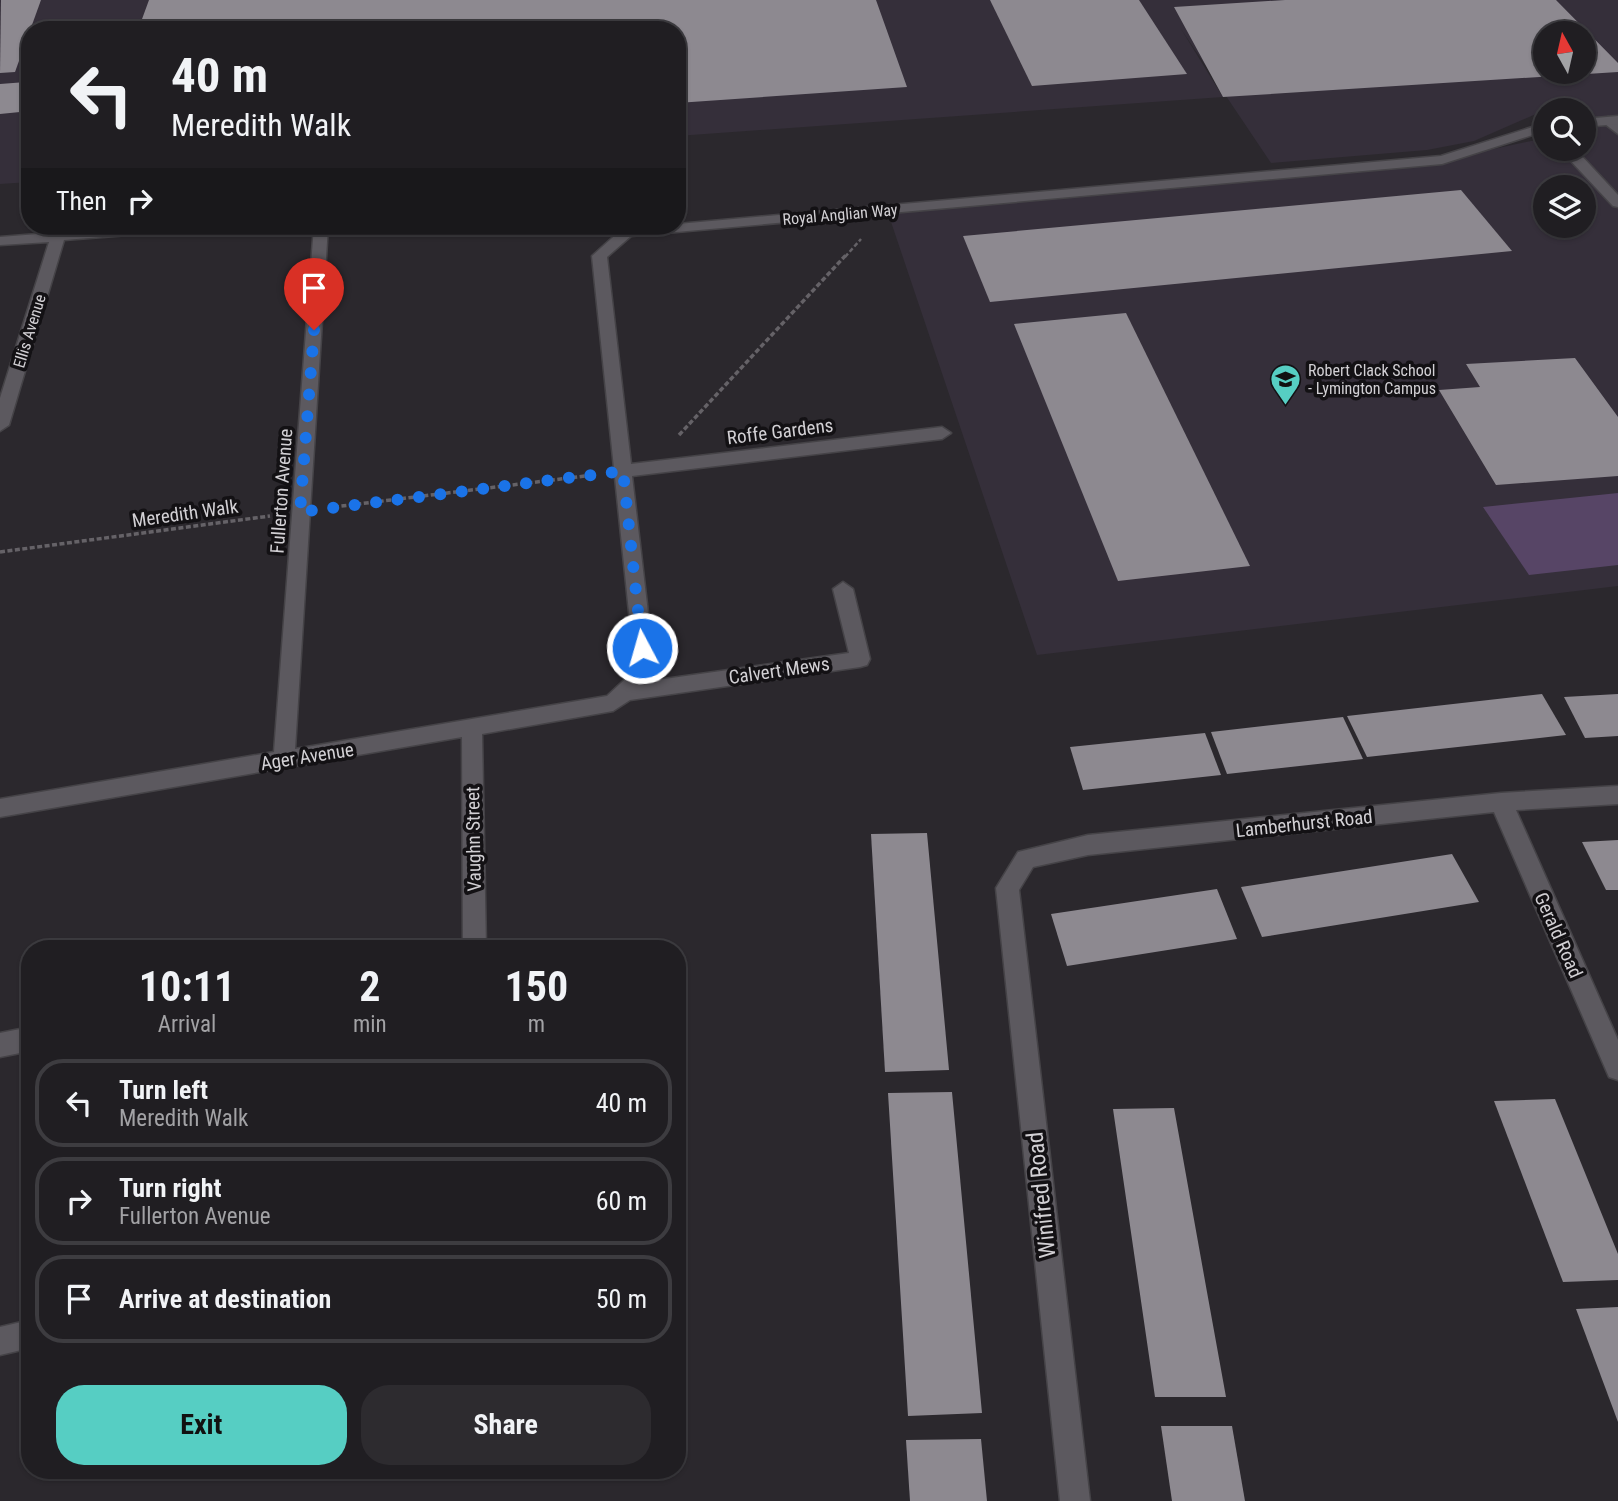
<!DOCTYPE html>
<html lang="en">
<head>
<meta charset="utf-8">
<style>
	:root { --surface:#201e22; --page:#2d2b2f; --text:#f1f3f6; --muted:#a2a2a5; --line:#3d3c40; --accent:#56cec3 }
	body { margin:0; font-family:"Roboto Condensed",sans-serif; background:var(--page); color:var(--text); height:100vh; display:flex; flex-direction:column; font-size:26px; white-space:nowrap }
	* { box-sizing:border-box; margin:0 }
	p { font-size:23px; color:var(--muted) }
	.icon { flex:none; width:38px; height:38px; fill:none; stroke:currentColor; stroke-width:2; stroke-linecap:round; stroke-linejoin:round }
	.map { position:relative; flex:1; overflow:hidden }
	.drawer { position:absolute; left:21px; top:940px; width:665px; height:539px; display:flex; flex-direction:column; background:var(--surface); border-radius:28px; box-shadow:0 2px 5px #0004,0 0 0 2px var(--line) }
	.drawer>* { flex:none }
	.guide { position:absolute; left:21px; top:21px; width:665px; height:214px; border-radius:28px; box-shadow:0 2px 5px #0004,0 0 0 2px var(--line); background:#201e22; color:var(--text); overflow:hidden }
	.needle { width:46px; rotate:352deg }
	.buttons { position:absolute; left:1533px; top:21px; display:grid; gap:14px }
	.buttons a { display:grid; place-items:center; width:63px; height:63px; border-radius:50%; background:var(--surface); box-shadow:0 2px 5px #0004,0 0 0 2px var(--line); font-size:35px }
	.pin { position:absolute; display:grid; place-items:center; width:60px; height:60px; color:#fff; margin:-72px -30px; border-radius:50% 50% 50% 0; rotate:-45deg; box-shadow:0 0 7px #0007 }
	.pin .icon { rotate:45deg }
	.me { position:absolute; width:77px; margin:-38px; rotate:354deg; stroke-linejoin:round; filter:drop-shadow(0 0 5px #0008) }
	.turn { display:flex; align-items:center; gap:24px; height:147px; padding:0 35px; font-size:32px }
	.turn .icon { width:91px; height:91px; stroke-width:2.5 }
	.turn b { display:block; font-size:49px; line-height:60px }
	.then { display:flex; align-items:center; height:66px; padding:0 35px; background:#0003; gap:14px; font-size:26px }
	.eta { display:flex; justify-content:space-evenly; align-items:center; height:119px; text-align:center }
	.eta b { font-size:42px; font-weight:700; line-height:49px }
	.primary-button { display:flex; gap:14px; margin-top:auto; padding:14px 35px }
	.primary-button a { flex:1; height:80px; border-radius:28px; background:var(--accent); color:#111; font-size:28px; font-weight:700; line-height:80px; text-align:center }
	.primary-button a+a { background:var(--page); color:var(--text) }
	ul { padding:0; list-style:none }
	li { display:flex; align-items:center; gap:21px; height:88px; margin:0 14px 10px; padding:0 21px; border:4px solid var(--line); border-radius:28px }
	li div { flex:1 }
	li b { display:block; font-size:26px }
	li em { font-style:normal }
	.map>svg:first-child { display:block }
	.built { fill:#352f3a; fill-rule:evenodd }
	.green { fill:#574566 }
	.building { fill:#8d8990; fill-rule:evenodd }
	.lines { fill:none; stroke-linecap:round; stroke-linejoin:round }
	.service-casing { stroke:#454347; stroke-width:3 }
	.minor-casing { stroke:#454347; stroke-width:3 }
	.path-far1 { stroke:#656267; stroke-width:2.5; stroke-dasharray:4.5 2.5; stroke-linecap:butt }
	.path { stroke:#656267; stroke-width:3.5; stroke-dasharray:5 2.5; stroke-linecap:butt }
	.service { fill:#5c595f; fill-rule:evenodd }
	.minor { fill:#5c595f; fill-rule:evenodd }
	.route { stroke:#1a73e8; stroke-width:12; stroke-dasharray:0 21.6 }
	.labels { text-anchor:middle; stroke-width:7; stroke-linejoin:round; paint-order:stroke }
	.far-street-label { font-size:16px; fill:#d2d0d4; stroke:#131114 }
	.far-poi-label { font-size:16px; fill:#d2d0d4; stroke:#131114; text-anchor:start }
	.street-label { font-size:19px; fill:#d2d0d4; stroke:#131114 }
	.near-street-label { font-size:23px; fill:#d2d0d4; stroke:#131114 }
</style>
</head>
<body>
<div class="map">
<svg width="1618" height="1501" viewBox="0 0 1618 1501">
	<rect width="100%" height="100%" fill="#2b282d"/>
	<path class="built" d="M0,0H1618V586L1037,655L887,210L1442,160L1545,138V149H1584V110H1545L1474,141L1427,150L1271,163L1181,29L1223,97L677,136V30H30V182L0,184ZM1545,33H1584V72H1545ZM1545,187H1584V226H1545Z"/>
	<path class="green" d="M1618,493V565L1529,575L1483,507Z"/>
	<g class="building">
		<path d="M1,0H41L15,72L0,73Z"/>
		<path d="M149,0H876L907,87L677,103V30H138Z"/>
		<path d="M990,0H1139L1187,74L1032,86Z"/>
		<path d="M1285,0H1556L1618,63V72L1223,97L1174,7ZM1545,33H1584V72H1545Z"/>
		<path d="M26,82L24,87L30,86V111L0,114V84Z"/>
		<path d="M1461,190L1512,251L990,302L963,236Z"/>
		<path d="M1126,313L1250,566L1118,581L1014,324Z"/>
		<path d="M1575,358L1618,417V476L1496,485L1439,390L1480,387L1466,364Z"/>
		<path d="M1542,694L1566,735L1367,757L1347,716Z"/>
		<path d="M1618,694V736L1585,738L1564,697Z"/>
		<path d="M1343,717L1363,759L1227,774L1211,732Z"/>
		<path d="M1205,733L1221,775L1083,790L1070,747Z"/>
		<path d="M927,833L949,1070L885,1072L871,834Z"/>
		<path d="M1618,840V890H1606L1582,842Z"/>
		<path d="M1452,854L1479,902L1262,937L1241,887Z"/>
		<path d="M1217,889L1237,939L1067,966L1051,914Z"/>
		<path d="M952,1092L982,1413L908,1416L888,1093Z"/>
		<path d="M1555,1099L1618,1254V1280L1563,1282L1494,1101Z"/>
		<path d="M1174,1108L1207,1292L1226,1397H1155L1113,1109Z"/>
		<path d="M1618,1307V1422L1576,1309Z"/>
		<path d="M1161,1426H1232L1245,1501H1172Z"/>
		<path d="M981,1439L987,1501H910L906,1440Z"/>
	</g>
	<g class="lines">
		<defs>
			<g id="service">
				<path d="M1608,117L1618,123V134L1601,121Z"/>
				<path d="M1573,151L1578,152L1618,195V207L1613,206L1568,158L1566,155Z"/>
			</g>
			<g id="minor">
				<path d="M1618,116V124L1584,127V119Z"/>
				<path d="M1545,123V131L1442,164L631,236L607,257L631,464L942,427L951,433L942,439L632,476L655,673L650,681L849,653L833,589L843,582L853,589L870,659L867,665L860,667L630,700L613,711L482,734L486,948H463L462,737L0,817V799L274,752L314,226H328L295,749L607,696L635,670L592,256L622,229L1441,156Z"/>
				<path d="M139,226H199L192,230L64,240L9,425L0,431V398L49,242L0,245V237Z"/>
				<path d="M1618,786V804L1516,810L1618,1040V1080L1609,1077L1494,812L1088,855L1033,867L1019,890L1090,1501H1060L996,888L1018,852L1088,835L1501,793Z"/>
				<path d="M30,1027V1051L0,1057V1033Z"/>
				<path d="M30,1320V1348L0,1355V1327Z"/>
			</g>
		</defs>
		<use href="#service" class="service-casing"/>
		<use href="#minor" class="minor-casing"/>
		<path class="path-far1" d="M845,257L861,239"/>
		<g class="path">
			<path d="M679,435L846,255"/>
			<path d="M334,507L593,475"/>
			<path d="M0,552L270,516"/>
		</g>
		<use href="#service" class="service"/>
		<use href="#minor" class="minor"/>
	</g>
	<g class="lines">
		<path class="route" d="M314,330L300,512L623,471L642,648"/>
	</g>
	<defs>
		<symbol id="school-pin" viewBox="-11 -11 22 30"><path d="M0 17L-7.5 6A9.5 9.5 0 1 1 7.5 6Z" fill="#56cec3" stroke="#131114"/><path d="M0-5L7-2L0 1L-7-2ZM-4 1L0 2.5L4 1V4Q0 6-4 4Z" fill="#111"/></symbol>
	</defs>
	<g fill-rule="evenodd">
		<use href="#school-pin" x="1268" y="362" width="35" height="47"/>
	</g>
	<g class="labels">
		<g class="far-street-label">
			<text transform="translate(840 214) rotate(-5)" y="6">Royal Anglian Way</text>
			<text transform="translate(29 331) rotate(-73)" y="6">Ellis Avenue</text>
		</g>
		<g class="far-poi-label">
			<text x="1308" y="376">Robert Clack School<tspan x="1308" dy="18">- Lymington Campus</tspan></text>
		</g>
		<g class="street-label">
			<text transform="translate(780 431) rotate(-7)" y="7">Roffe Gardens</text>
			<text transform="translate(281 491) rotate(-86)" y="7">Fullerton Avenue</text>
			<text transform="translate(185 513) rotate(-8)" y="7">Meredith Walk</text>
			<text transform="translate(779 670) rotate(-8)" y="7">Calvert Mews</text>
			<text transform="translate(307 756) rotate(-9)" y="7">Ager Avenue</text>
			<text transform="translate(1304 823) rotate(-6)" y="7">Lamberhurst Road</text>
			<text transform="translate(473 839) rotate(-91)" y="7">Vaughn Street</text>
			<text transform="translate(1559 935) rotate(66)" y="7">Gerald Road</text>
		</g>
		<g class="near-street-label">
			<text transform="translate(1041 1195) rotate(-96)" y="8">Winifred Road</text>
		</g>
	</g>
</svg>
<div class="buttons">
<a><svg class="needle" viewBox="-14 -14 28 28"><path d="M0-13l5 13h-10z" fill="#e53935"/><path d="M0 13l5-13h-10z" fill="#a2a2a5"/></svg></a>
<a><svg class="icon" aria-label="search" viewBox="0 0 24 24"><circle cx="10" cy="10" r="6"/><path d="M15 15l6 6"/></svg></a>
<a><svg class="icon" aria-label="layers" viewBox="0 0 24 24"><path d="M12 4l9 5-9 5-9-5zM3 14l9 5 9-5"/></svg></a>
</div>
<div class="pin" style="left:314px;top:330px;background:#d93025"><svg class="icon" aria-label="arrive" viewBox="0 0 24 24"><path d="M6 21V4h12l-3 4 3 4H6"/></svg></div>
<svg class="me" style="left:642px;top:648px" viewBox="-20 -20 40 40"><circle r="17" fill="#1a73e8" stroke="#fff" stroke-width="3"/><path d="M0-11L8 9 0 5-8 9z" fill="#fff"/></svg>
<div class="guide">
<div class="turn"><svg class="icon" aria-label="left" viewBox="0 0 24 24"><path d="M17 20v-9H6M10 6l-5 5 5 5"/></svg><div><b>40 m</b>Meredith Walk</div></div>
<div class="then">Then<svg class="icon" aria-label="right" viewBox="0 0 24 24"><path d="M7 20v-9h11M14 6l5 5-5 5"/></svg></div>
</div>
<section class="drawer">
<div class="eta">
<div><b>10:11</b><p>Arrival</p></div>
<div><b>2</b><p>min</p></div>
<div><b>150</b><p>m</p></div>
</div>
<ul>
<li><svg class="icon" aria-label="left" viewBox="0 0 24 24"><path d="M17 20v-9H6M10 6l-5 5 5 5"/></svg><div><b>Turn left</b><p>Meredith Walk</p></div><em>40 m</em></li>
<li><svg class="icon" aria-label="right" viewBox="0 0 24 24"><path d="M7 20v-9h11M14 6l5 5-5 5"/></svg><div><b>Turn right</b><p>Fullerton Avenue</p></div><em>60 m</em></li>
<li><svg class="icon" aria-label="arrive" viewBox="0 0 24 24"><path d="M6 21V4h12l-3 4 3 4H6"/></svg><div><b>Arrive at destination</b></div><em>50 m</em></li>
</ul>
<div class="primary-button"><a>Exit</a><a>Share</a></div>
</section>
</div>
</body>
</html>
